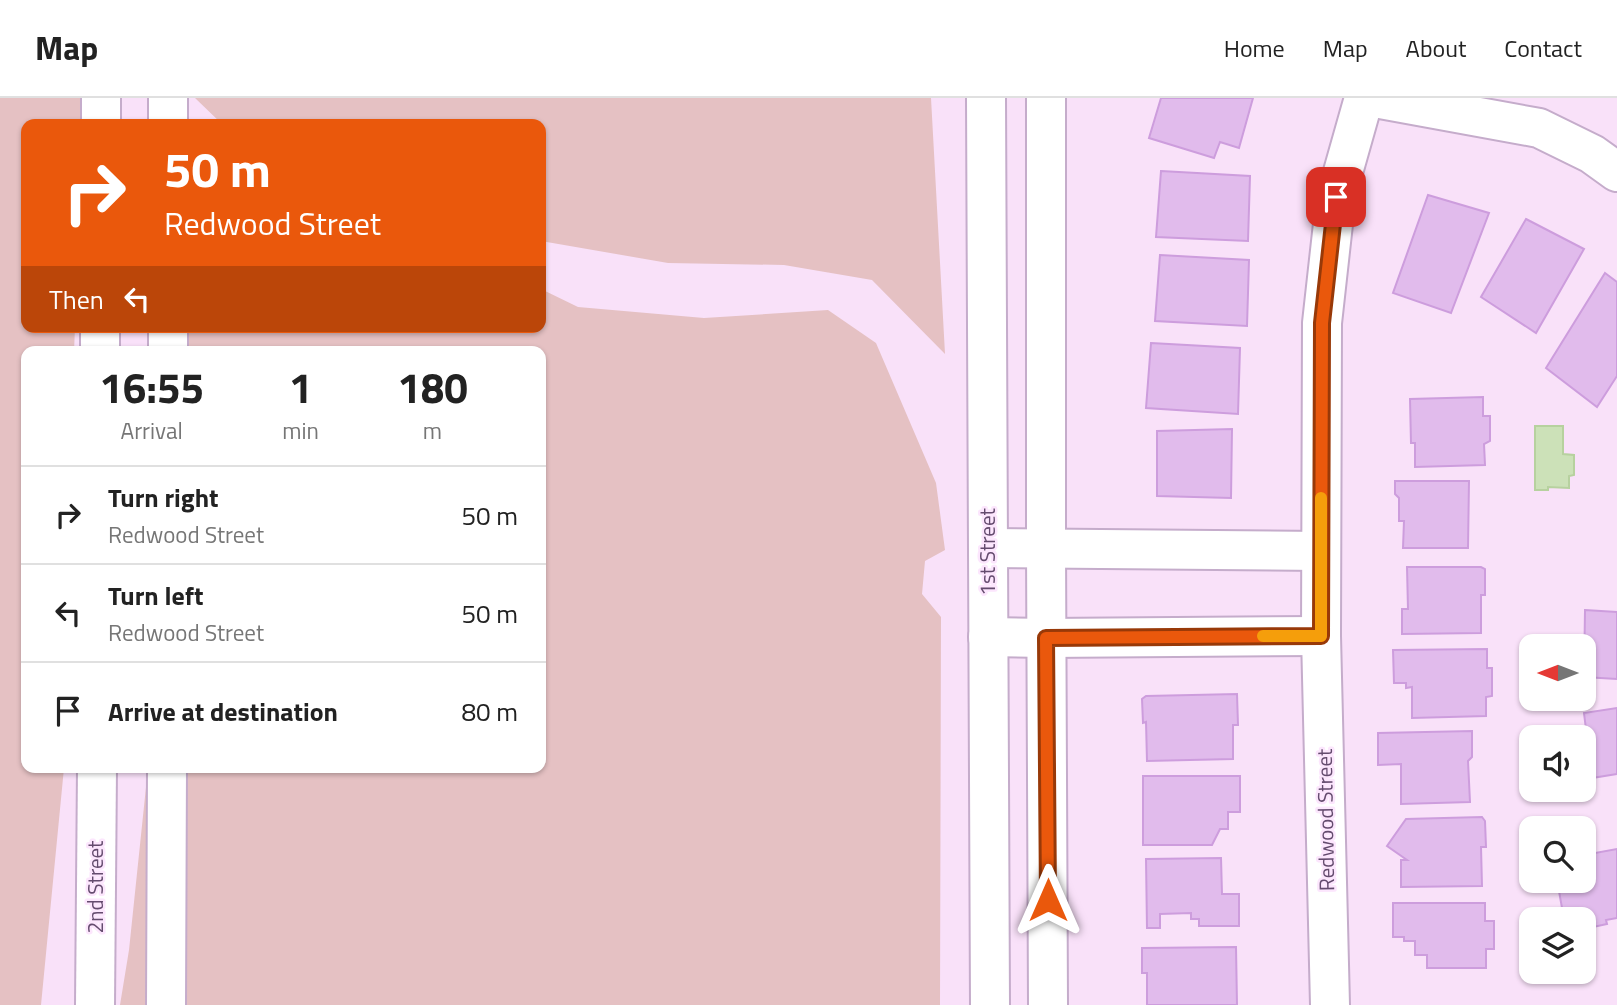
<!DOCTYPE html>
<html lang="en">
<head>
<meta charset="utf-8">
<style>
	:root { --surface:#fff; --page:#f2f2f2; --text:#222; --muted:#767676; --line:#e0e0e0 }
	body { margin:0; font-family:"Titillium Web",sans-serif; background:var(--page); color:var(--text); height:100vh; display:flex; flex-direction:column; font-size:26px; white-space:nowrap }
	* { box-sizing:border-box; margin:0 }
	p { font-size:23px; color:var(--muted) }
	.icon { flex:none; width:38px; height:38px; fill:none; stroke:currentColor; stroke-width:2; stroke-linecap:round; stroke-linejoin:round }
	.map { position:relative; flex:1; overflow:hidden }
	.panel { position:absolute; left:21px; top:248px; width:525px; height:427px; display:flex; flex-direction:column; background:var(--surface); border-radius:14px; box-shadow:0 2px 5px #0004 }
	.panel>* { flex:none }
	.guide { position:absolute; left:21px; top:21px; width:525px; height:214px; border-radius:14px; box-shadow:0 2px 5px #0004; background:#ea580c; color:#fff; overflow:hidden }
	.needle { width:46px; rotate:270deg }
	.controls { position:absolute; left:1519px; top:536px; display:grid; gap:14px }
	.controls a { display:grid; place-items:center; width:77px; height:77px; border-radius:14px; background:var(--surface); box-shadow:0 2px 5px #0004; font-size:35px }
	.pin { position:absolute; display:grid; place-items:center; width:60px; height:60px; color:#fff; margin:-30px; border-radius:14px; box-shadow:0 4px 10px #0006 }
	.me { position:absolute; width:77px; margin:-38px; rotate:0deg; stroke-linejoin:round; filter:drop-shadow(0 0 5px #0008) }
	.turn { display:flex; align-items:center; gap:24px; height:147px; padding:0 28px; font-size:32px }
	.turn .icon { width:91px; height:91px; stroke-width:2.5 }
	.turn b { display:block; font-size:49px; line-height:60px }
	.then { display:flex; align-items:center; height:66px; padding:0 28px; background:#0003; gap:14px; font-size:26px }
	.eta { display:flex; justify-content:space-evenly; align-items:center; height:119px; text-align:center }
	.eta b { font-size:42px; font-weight:700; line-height:49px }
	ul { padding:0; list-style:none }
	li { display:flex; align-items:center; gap:21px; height:98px; padding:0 28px; border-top:2px solid var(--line) }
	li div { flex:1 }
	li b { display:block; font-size:26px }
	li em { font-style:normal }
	header { display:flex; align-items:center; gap:42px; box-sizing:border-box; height:98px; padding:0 35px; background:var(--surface); border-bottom:2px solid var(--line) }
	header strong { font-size:33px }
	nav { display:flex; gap:38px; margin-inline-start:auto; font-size:24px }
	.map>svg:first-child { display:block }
	.green { fill:#e5c1c3 }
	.water { fill:#cce1b8; stroke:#b7d19f; stroke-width:2 }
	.building { fill:#e1bbec; stroke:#cd9ddd; stroke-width:2 }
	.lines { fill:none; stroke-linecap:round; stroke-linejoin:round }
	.minor-casing { stroke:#c5accb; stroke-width:42 }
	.tertiary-casing { stroke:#c5accb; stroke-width:42 }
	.minor { stroke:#fff; stroke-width:38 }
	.tertiary { stroke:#fff; stroke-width:38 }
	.route-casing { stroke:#983908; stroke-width:18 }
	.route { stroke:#ea580c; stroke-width:12 }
	.slow { stroke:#f59e0b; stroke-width:12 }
	.labels { text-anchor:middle; stroke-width:5; stroke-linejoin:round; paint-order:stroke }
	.street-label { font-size:21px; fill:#644b6e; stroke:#fce6fd }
</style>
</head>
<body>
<header>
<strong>Map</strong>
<nav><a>Home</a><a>Map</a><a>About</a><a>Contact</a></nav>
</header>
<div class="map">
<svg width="1617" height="907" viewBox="0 0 1617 907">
	<rect width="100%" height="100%" fill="#f9e1f9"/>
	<g class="green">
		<path d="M0,0H89L87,26H26V229H75L74,254H26V670H64L41,907H0Z"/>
		<path d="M195,0H931L945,256L872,182L784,167L668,165L541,143V26H222Z"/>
		<path d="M541,191L578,209L704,220L828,212L876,245L936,385L945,452L925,463L922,496L941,519L940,907H120L129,852L148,670H541V254H168L169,229H541Z"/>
	</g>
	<path class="water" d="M1535,328H1563V356L1574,357V377L1569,378V390L1548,389V392H1535Z"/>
	<g class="building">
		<path d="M1161,0H1253L1239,50L1220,44L1214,60L1149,40Z"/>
		<path d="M1161,73L1250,78L1248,143L1156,139Z"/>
		<path d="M1428,97L1489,115L1451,215L1393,195Z"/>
		<path d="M1526,121L1584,151L1536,235L1481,199Z"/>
		<path d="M1160,157L1249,162L1247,228L1155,223Z"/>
		<path d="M1605,175L1617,184V278L1597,309L1546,270Z"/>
		<path d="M1151,245L1240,250L1238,316L1146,310Z"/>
		<path d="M1483,299V318H1490V343L1484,346L1485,367L1415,369V345H1411L1410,301Z"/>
		<path d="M1232,331L1231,400L1157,398V333Z"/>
		<path d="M1395,383H1469L1468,450H1403L1404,423H1399V400L1395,396Z"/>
		<path d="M1407,469H1481L1485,471V497H1481V535L1402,536V511H1408Z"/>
		<path d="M1585,512L1617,514V581L1584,579Z"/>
		<path d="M1487,551V570H1492V598L1486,599V618L1412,620V589L1406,590V585H1394L1393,552Z"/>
		<path d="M1237,596L1238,627H1233V661L1147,663L1146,624L1143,625L1142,601L1146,598Z"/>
		<path d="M1617,610V676L1592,680L1584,615Z"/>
		<path d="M1472,633V659L1468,663L1470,704L1401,706V666L1378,667V635Z"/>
		<path d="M1143,678H1240V714H1228V731H1220L1212,747H1143Z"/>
		<path d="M1482,719L1485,723L1486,749H1481L1482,788L1401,789V762H1407L1387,748L1406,721Z"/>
		<path d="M1617,751V820L1606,822L1607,826L1584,831V821H1576V819L1564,821L1557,782H1584V757Z"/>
		<path d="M1221,760L1222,796H1239V828H1199V821H1191V815L1160,816V830H1147L1146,761Z"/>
		<path d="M1393,805H1485V823H1494V851H1486V870H1427V857H1415V843H1404V839H1393Z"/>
		<path d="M1236,849L1237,907H1147V875H1142V850Z"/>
	</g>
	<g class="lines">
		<defs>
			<g id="minor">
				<path d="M1375,0L1539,30L1592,56L1617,74"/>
				<path d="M988,450L1321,453"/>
				<path d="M988,539L1046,540L1321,538"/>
				<path d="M1330,907L1321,538L1322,225L1336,99L1364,0"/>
			</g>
			<g id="tertiary">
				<path d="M986,0L990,907"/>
				<path d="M1046,0V450L1048,907"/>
				<path d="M101,26V0"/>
				<path d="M168,26V0"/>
				<path d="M100,254V229"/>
				<path d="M168,254V229"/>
				<path d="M95,907L97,670"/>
				<path d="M166,907L167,670"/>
			</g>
		</defs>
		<use href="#minor" class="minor-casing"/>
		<use href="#tertiary" class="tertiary-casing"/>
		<use href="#minor" class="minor"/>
		<use href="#tertiary" class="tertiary"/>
	</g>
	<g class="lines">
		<defs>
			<path id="route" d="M1048,802L1046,540L1321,538L1322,225L1336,99"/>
		</defs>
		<use href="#route" class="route-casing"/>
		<use href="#route" class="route"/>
		<path class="slow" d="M1263,538H1321V400"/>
	</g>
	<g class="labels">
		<g class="street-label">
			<text transform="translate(988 454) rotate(-90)" y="7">1st Street</text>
			<text transform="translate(1326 722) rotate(-91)" y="7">Redwood Street</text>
			<text transform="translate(96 789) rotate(-90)" y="7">2nd Street</text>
		</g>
	</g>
</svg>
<div class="controls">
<a><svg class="needle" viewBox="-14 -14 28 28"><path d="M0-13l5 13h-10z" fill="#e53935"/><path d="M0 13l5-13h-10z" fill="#767676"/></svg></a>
<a><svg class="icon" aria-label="sound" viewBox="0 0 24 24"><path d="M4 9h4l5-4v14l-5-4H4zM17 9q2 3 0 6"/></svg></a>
<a><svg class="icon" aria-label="search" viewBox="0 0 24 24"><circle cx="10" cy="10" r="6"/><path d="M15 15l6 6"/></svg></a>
<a><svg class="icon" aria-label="layers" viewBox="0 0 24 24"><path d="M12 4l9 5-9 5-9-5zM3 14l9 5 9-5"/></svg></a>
</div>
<div class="pin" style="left:1336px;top:99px;background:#d93025"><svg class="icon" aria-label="arrive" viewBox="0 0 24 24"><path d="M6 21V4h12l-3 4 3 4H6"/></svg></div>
<svg class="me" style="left:1048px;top:802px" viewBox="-20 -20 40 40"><path d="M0-17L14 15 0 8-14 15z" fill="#ea580c" stroke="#fff" stroke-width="4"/></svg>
<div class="guide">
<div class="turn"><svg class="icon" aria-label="right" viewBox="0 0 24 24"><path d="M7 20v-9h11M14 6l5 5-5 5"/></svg><div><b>50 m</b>Redwood Street</div></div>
<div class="then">Then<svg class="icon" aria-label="left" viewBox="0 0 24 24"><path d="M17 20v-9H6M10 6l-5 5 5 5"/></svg></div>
</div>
<section class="panel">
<div class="eta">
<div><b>16:55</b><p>Arrival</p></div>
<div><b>1</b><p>min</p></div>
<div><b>180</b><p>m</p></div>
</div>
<ul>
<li><svg class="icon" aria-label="right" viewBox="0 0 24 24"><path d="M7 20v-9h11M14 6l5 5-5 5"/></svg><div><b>Turn right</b><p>Redwood Street</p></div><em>50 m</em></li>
<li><svg class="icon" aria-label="left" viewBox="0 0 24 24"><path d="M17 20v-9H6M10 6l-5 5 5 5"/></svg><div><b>Turn left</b><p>Redwood Street</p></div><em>50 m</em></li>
<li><svg class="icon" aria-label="arrive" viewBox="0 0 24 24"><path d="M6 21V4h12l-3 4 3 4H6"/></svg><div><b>Arrive at destination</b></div><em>80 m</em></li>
</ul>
</section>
</div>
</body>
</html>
